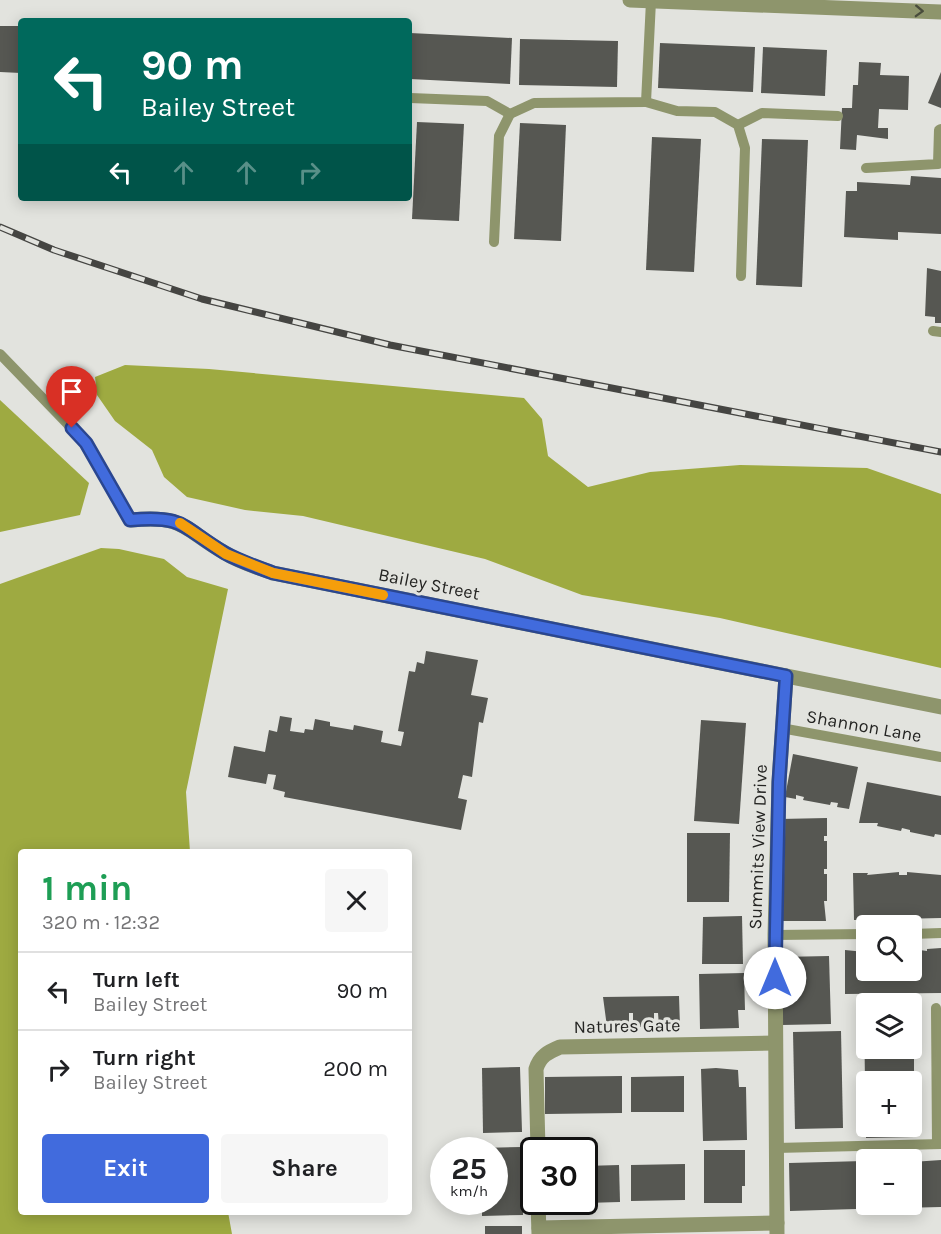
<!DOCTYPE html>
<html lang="en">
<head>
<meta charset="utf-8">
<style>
	:root { --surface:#fff; --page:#f6f6f6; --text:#202124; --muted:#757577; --line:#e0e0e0; --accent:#416bdd }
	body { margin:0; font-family:Karla,sans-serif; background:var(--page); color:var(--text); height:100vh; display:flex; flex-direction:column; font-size:22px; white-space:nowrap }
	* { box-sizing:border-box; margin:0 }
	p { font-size:20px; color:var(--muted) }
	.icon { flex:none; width:33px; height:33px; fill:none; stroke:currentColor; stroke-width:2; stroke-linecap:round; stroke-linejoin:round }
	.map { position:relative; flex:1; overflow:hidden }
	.panel { position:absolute; left:18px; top:849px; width:394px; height:366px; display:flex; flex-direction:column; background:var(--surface); border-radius:6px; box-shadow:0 3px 15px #0003 }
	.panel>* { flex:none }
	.guide { position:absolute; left:18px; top:18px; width:394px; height:183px; border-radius:6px; box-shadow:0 3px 15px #0003; background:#00695c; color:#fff; overflow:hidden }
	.controls { position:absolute; left:856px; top:915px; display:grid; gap:12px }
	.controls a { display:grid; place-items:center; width:66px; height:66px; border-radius:6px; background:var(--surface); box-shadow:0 3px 15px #0003; font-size:30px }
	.speed { position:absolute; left:430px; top:1137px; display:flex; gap:12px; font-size:30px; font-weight:700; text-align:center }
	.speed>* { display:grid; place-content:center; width:78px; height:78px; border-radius:50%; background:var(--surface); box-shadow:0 3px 15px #0003; line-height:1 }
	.speed small { font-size:15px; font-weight:400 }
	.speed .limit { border:3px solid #111; border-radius:9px; background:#fff; color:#111 }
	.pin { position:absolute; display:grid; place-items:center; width:51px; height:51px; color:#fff; margin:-62px -26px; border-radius:50% 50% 50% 0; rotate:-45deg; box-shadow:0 0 6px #0007 }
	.pin .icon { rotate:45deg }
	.me { position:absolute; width:66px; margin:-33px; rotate:0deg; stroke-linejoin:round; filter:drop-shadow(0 0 4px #0008) }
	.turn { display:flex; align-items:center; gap:21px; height:126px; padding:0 24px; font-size:27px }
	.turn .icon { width:78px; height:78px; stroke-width:2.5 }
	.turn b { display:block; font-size:42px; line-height:51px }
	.lanes { display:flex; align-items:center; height:57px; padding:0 24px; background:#0003; justify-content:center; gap:30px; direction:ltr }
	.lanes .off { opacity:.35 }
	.round { display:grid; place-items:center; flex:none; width:63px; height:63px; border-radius:6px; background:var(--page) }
	.summary { display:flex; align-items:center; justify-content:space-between; height:102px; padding:0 24px }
	h1 { font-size:36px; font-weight:700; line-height:45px; color:#1e9e55 }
	.action { display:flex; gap:12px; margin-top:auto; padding:12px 24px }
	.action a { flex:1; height:69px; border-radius:6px; background:var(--accent); color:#fff; font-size:24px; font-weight:700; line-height:69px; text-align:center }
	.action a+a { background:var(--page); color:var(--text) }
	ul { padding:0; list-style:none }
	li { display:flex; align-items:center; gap:18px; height:78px; padding:0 24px; border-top:2px solid var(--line) }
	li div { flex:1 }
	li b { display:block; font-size:22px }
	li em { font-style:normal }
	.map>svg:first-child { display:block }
	.forest { fill:#9eaa41 }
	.building { fill:#565752 }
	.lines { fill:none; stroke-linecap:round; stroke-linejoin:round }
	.service { stroke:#8e956c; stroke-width:10 }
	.minor { stroke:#8e956c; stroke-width:15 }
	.rail-casing { stroke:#454542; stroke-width:7 }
	.rail { stroke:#e2e3de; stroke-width:4.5; stroke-dasharray:14; stroke-linecap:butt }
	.oneway { stroke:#494c3c }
	.route-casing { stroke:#2a4690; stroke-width:15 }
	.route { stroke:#416bdd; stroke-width:10 }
	.slow { stroke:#f59e0b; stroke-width:10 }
	.labels { text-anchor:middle; stroke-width:6; stroke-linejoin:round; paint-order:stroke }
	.street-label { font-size:18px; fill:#242422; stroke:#e2e3de }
</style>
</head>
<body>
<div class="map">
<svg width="941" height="1234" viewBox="0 0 941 1234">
	<rect width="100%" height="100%" fill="#e2e3de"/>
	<g class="forest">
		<path d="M125,365L209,369L524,398L542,419L548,456L588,487L650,472L740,465L867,468L941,494V668L720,618L582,595L485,559L303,516L245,510L187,497L164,477L152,450L115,421L97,395L95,377Z"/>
		<path d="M0,400L89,483L80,515L0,532Z"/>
		<path d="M101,548L119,549L164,559L187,577L228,589L186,792L190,852H21V1212H228L232,1234H0V584Z"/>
	</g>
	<g class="building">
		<path d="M0,26H21V73L0,72Z"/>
		<path d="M410,33L512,38L510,84L410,79Z"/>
		<path d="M520,39L618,41L617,87L519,85Z"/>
		<path d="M660,43L755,47L753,92L658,88Z"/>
		<path d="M763,47L827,50L825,96L761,93Z"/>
		<path d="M859,62L881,63L880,75L909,76L908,110L879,109L878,128H888V139L857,135L856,150L840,149L842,108H852L853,85H858Z"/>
		<path d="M941,72V108L928,103Z"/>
		<path d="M417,122L464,124L459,221L412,219Z"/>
		<path d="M520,123L566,125L561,241L514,239Z"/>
		<path d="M652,137L701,139L694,272L646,270Z"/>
		<path d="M762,139L808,140L802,287L756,285Z"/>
		<path d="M911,176L941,178V234L898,232V240L844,237L846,191H857V182L910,185Z"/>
		<path d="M927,268L941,271V323H935V317L925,316Z"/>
		<path d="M426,651L478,660L471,695L488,698L483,723L479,722L472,777L463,775L458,798L467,800L461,830L284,797L285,792L273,789L276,775L268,774L266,784L228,777L234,746L265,752L269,730L277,732L280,716L292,718L290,731L304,733L305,729L313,730L315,719L330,722V726L353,730L354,725L383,731L381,742L401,746L404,732L398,731L409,671L415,672L417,662L424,664Z"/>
		<path d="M701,720L746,723L739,824L694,821Z"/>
		<path d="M793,754L858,767L849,809L837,807L838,803L831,802L830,805L803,800L804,797L796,795V799L785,797Z"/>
		<path d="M867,782L941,796V835L935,834L934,837L910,832V830L902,828L901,831L877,826L878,823H859Z"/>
		<path d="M827,818V836H824V841H827V869H824V874H827V901H824L826,921H780V819Z"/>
		<path d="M687,833H730L729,902H687Z"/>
		<path d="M899,872V875H907V872L941,875V918L854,920L853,873H868L867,875Z"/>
		<path d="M742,916L743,964H702L703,917Z"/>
		<path d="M941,948V993L845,994V950L865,952L867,950V970H912V949L927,951V949Z"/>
		<path d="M829,956L831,1024L782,1025L781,957Z"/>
		<path d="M744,973L745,1010H738L739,1028L700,1029L699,974Z"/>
		<path d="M679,996L680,1026H659L658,1013H654V1026L633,1027V1013H629V1027H607L603,997Z"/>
		<path d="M864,1010H867V1048H912L914,1035V1084L912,1082H865Z"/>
		<path d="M841,1031L843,1128L795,1129L793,1032Z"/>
		<path d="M520,1067L522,1132L483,1133L482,1068Z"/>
		<path d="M716,1068L738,1070L739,1087H746L747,1140L703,1141L701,1069Z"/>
		<path d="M622,1076V1113L545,1114V1077Z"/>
		<path d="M684,1076V1112H631V1077Z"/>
		<path d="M912,1124L914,1125V1137L866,1138V1126H912Z"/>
		<path d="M522,1147L523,1215L482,1216V1202H495V1150H481V1148Z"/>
		<path d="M704,1150H745V1186H742V1203H704Z"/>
		<path d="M941,1160V1207L900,1208L899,1204H912V1162Z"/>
		<path d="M864,1161L867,1163V1204H889V1208L790,1211L789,1163Z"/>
		<path d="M685,1164V1200L631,1201V1165Z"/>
		<path d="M619,1165L620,1202L585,1203V1166Z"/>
		<rect x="485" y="1226" width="37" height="8"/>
	</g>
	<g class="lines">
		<g class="service">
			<path d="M410,98L487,101L510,114"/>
			<path d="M646,102L677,111L715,112L738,125L745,148L741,276"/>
			<path d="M738,125L762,113L838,116"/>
			<path d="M866,168L938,164L939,130L941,129"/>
			<path d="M494,242L499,136L510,114L534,103L646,102L651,1"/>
			<path d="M933,331L941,332"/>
			<path d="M0,354L86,443L131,520"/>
			<path d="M781,728L941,757"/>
			<path d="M912,934L941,933"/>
			<path d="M775,935L867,934"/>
			<path d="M936,1008L937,1144"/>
			<path d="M776,1148L941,1144"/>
		</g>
		<g class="minor">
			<path d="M630,0L941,12"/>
			<path d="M131,520C185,515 182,528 225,553C239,562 257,567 273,573L941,707"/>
			<path d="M538,1150L536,1069C540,1056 548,1052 560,1047L775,1043"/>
			<path d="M538,1202L539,1234"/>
			<path d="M539,1228L777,1223"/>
			<path d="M777,1234L775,935L779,782L786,676"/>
		</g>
		<defs>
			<path id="rail" d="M0,227L54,250L202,299L390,345L941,452"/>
		</defs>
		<use href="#rail" class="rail-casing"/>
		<use href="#rail" class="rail"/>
	</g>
	<defs><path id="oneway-chevron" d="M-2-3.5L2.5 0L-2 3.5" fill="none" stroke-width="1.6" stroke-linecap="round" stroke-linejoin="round" transform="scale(1.5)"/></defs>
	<use class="oneway" href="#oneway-chevron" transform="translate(919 11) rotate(2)"/>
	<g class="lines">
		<defs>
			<path id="route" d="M72,428L86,443L130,520C186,515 181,527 225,553C239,561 257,567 273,573L786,676L779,782L775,978"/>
		</defs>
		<use href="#route" class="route-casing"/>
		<use href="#route" class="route"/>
		<path class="slow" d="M180,523L226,554L273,573L383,595"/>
	</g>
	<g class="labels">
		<g class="street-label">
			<text transform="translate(429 584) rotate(11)" y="6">Bailey Street</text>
			<text transform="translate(864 726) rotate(10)" y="6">Shannon Lane</text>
			<text transform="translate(758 847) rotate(-88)" y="6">Summits View Drive</text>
			<text transform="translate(627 1026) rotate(-1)" y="6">Natures Gate</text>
		</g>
	</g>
</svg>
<div class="controls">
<a><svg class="icon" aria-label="search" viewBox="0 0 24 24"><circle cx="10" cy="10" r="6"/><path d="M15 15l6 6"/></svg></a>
<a><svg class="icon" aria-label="layers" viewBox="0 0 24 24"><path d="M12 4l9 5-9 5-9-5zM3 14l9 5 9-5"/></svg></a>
<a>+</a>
<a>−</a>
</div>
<div class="speed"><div>25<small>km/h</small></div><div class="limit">30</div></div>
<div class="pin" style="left:72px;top:428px;background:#d93025"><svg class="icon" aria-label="arrive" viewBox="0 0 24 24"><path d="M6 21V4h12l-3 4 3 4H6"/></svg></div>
<svg class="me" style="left:775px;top:978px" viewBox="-20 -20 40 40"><circle r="19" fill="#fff"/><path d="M0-13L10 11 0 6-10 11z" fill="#416bdd"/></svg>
<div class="guide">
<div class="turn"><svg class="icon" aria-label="left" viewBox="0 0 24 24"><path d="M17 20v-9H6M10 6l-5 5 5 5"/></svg><div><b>90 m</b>Bailey Street</div></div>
<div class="lanes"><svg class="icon" aria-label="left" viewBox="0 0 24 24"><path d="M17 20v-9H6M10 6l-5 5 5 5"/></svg><svg class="icon off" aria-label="ahead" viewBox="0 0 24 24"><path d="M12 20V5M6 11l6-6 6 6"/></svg><svg class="icon off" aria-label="ahead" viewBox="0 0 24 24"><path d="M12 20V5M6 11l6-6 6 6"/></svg><svg class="icon off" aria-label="right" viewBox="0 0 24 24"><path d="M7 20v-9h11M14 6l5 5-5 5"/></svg></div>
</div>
<section class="panel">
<div class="summary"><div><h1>1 min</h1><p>320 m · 12:32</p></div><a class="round"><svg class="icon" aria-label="close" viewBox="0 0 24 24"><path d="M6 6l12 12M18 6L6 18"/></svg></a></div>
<ul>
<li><svg class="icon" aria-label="left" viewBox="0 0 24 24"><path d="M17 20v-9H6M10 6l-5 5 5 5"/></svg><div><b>Turn left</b><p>Bailey Street</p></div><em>90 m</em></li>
<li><svg class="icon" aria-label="right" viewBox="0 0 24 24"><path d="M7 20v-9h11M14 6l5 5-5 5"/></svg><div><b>Turn right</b><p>Bailey Street</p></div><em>200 m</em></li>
</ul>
<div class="action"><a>Exit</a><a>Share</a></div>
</section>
</div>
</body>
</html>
